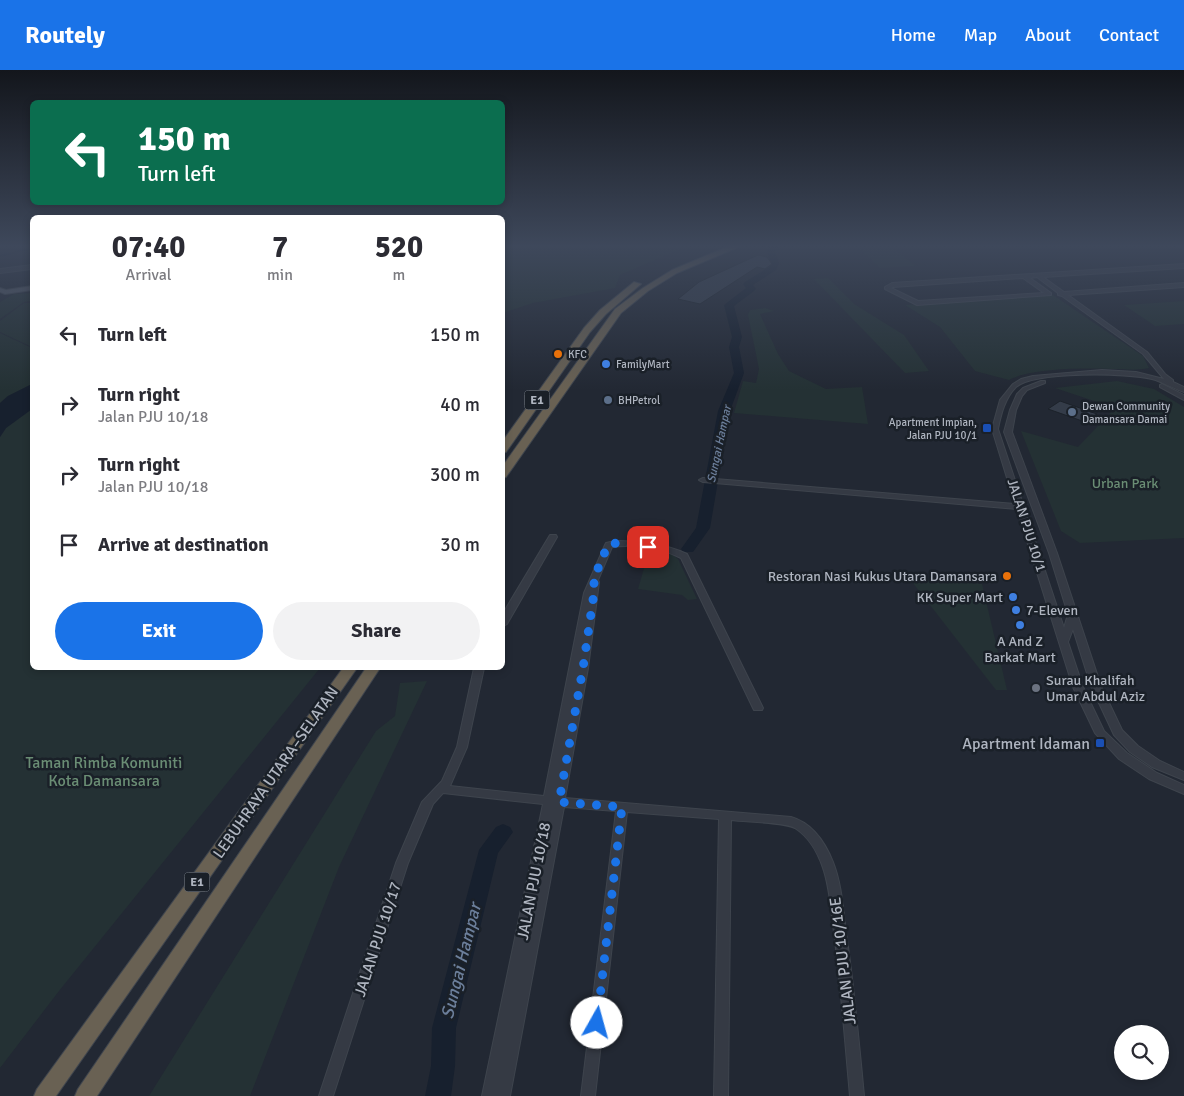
<!DOCTYPE html>
<html lang="en">
<head>
<meta charset="utf-8">
<style>
	:root { --surface:#fff; --page:#f2f2f3; --text:#2b2b33; --muted:#7c7c81; --accent:#1a73e8 }
	body { margin:0; font-family:Signika,sans-serif; background:var(--page); color:var(--text); height:100vh; display:flex; flex-direction:column; font-size:19px; white-space:nowrap }
	* { box-sizing:border-box; margin:0 }
	p { font-size:16px; color:var(--muted) }
	.icon { flex:none; width:28px; height:28px; fill:none; stroke:currentColor; stroke-width:2; stroke-linecap:round; stroke-linejoin:round }
	.map { position:relative; flex:1; overflow:hidden }
	.drawer { position:absolute; left:30px; top:145px; width:475px; height:455px; display:flex; flex-direction:column; background:var(--surface); border-radius:8px; box-shadow:0 2px 8px #0003 }
	.drawer>* { flex:none }
	.top-card { position:absolute; left:30px; top:30px; width:475px; height:105px; border-radius:8px; box-shadow:0 2px 8px #0003; background:#0b6e4f; color:#fff; overflow:hidden }
	.fabs { position:absolute; left:1114px; top:955px; display:grid; gap:10px }
	.fabs a { display:grid; place-items:center; width:55px; height:55px; border-radius:50%; background:var(--surface); box-shadow:0 2px 8px #0003; font-size:25px }
	.pin { position:absolute; display:grid; place-items:center; width:42px; height:42px; color:#fff; margin:-21px; border-radius:10px; box-shadow:0 2px 8px #0006 }
	.me { position:absolute; width:55px; margin:-28px; rotate:7deg; stroke-linejoin:round; filter:drop-shadow(0 0 4px #0008) }
	.turn { display:flex; align-items:center; gap:18px; height:105px; padding:0 25px; font-size:22px }
	.turn .icon { width:65px; height:65px; stroke-width:2.5 }
	.turn b { display:block; font-size:35px; line-height:42px }
	.eta { display:flex; justify-content:space-evenly; align-items:center; height:85px; text-align:center }
	.eta b { font-size:30px; font-weight:800; line-height:35px }
	.primary-button { display:flex; gap:10px; margin-top:auto; padding:10px 25px }
	.primary-button a { flex:1; height:58px; border-radius:30px; background:var(--accent); color:#fff; font-size:20px; font-weight:800; line-height:58px; text-align:center }
	.primary-button a+a { background:var(--page); color:var(--text) }
	ul { padding:0; list-style:none }
	li { display:flex; align-items:center; gap:15px; height:70px; padding:0 25px }
	li div { flex:1 }
	li b { display:block; font-size:19px }
	li em { font-style:normal }
	header { display:flex; align-items:center; gap:30px; box-sizing:border-box; height:70px; padding:0 25px; background:var(--accent); color:#fff }
	header strong { font-size:24px }
	nav { display:flex; gap:28px; margin-inline-start:auto; font-size:18px }
	.map>svg:first-child { display:block }
	.green { fill:#243134 }
	.water { fill:#17202e }
	.lines { fill:none; stroke-linecap:round; stroke-linejoin:round }
	.stream { stroke:#17202e; stroke-width:2 }
	.river { fill:#17202e; fill-rule:evenodd }
	.building { fill:#343c49; stroke:#1c222a }
	.minor-casing { stroke:#3e444d; stroke-width:2 }
	.major-casing { stroke:#3e444d; stroke-width:2 }
	.highway-casing { stroke:#3f454e; stroke-width:2 }
	.minor { fill:#353a44; fill-rule:evenodd }
	.major { fill:#535964; fill-rule:evenodd }
	.highway { fill:#696153; fill-rule:evenodd }
	.route { stroke:#1a73e8; stroke-width:9; stroke-dasharray:0 16.2 }
	.food-dot { fill:#e8710a; stroke:#1a2028; stroke-width:2 }
	.shop-dot { fill:#3f7fe0; stroke:#1a2028; stroke-width:2 }
	.service-dot { fill:#5c6f8a; stroke:#1a2028; stroke-width:2 }
	.transit-dot { fill:#1a4fb4; stroke:#1a2028; stroke-width:2 }
	.worship-dot { fill:#6b7280; stroke:#1a2028; stroke-width:2 }
	.labels { text-anchor:middle; stroke-width:5; stroke-linejoin:round; paint-order:stroke }
	.far-poi-label { font-size:11px; fill:#afb5c0; stroke:#1a2028; text-anchor:start }
	.shield { fill:#1a2028; stroke:#828892; stroke-width:1 }
	.shield-label { font-size:12px; font-weight:bold; fill:#afb5c0 }
	.far-water-label { font-size:12px; font-style:italic; fill:#6c7f9b; stroke:#1a2028 }
	.park-label { font-size:14px; fill:#6a8d74; stroke:#1a2028 }
	.street-label { font-size:14px; fill:#afb5c0; stroke:#1a2028 }
	.poi-label { font-size:14px; fill:#afb5c0; stroke:#1a2028; text-anchor:end }
	.near-poi-label { font-size:16px; fill:#afb5c0; stroke:#1a2028; text-anchor:end }
	.near-park-label { font-size:16px; fill:#6a8d74; stroke:#1a2028 }
	.near-street-label { font-size:16px; fill:#afb5c0; stroke:#1a2028 }
	.near-water-label { font-size:18px; font-style:italic; fill:#6c7f9b; stroke:#1a2028 }
</style>
</head>
<body>
<header>
<strong>Routely</strong>
<nav><a>Home</a><a>Map</a><a>About</a><a>Contact</a></nav>
</header>
<div class="map">
<svg width="1184" height="1026" viewBox="0 0 1184 1026">
	<rect width="100%" height="100%" fill="#222833"/>
	<g class="green">
		<path d="M503,176H687L620,205L615,218L533,233L503,243Z"/>
		<path d="M893,177L915,196L880,198L860,179Z"/>
		<path d="M828,208L854,234L904,265L929,301L905,303L814,209Z"/>
		<path d="M32,223V231L24,232L0,249V232L14,224Z"/>
		<path d="M1053,225L1143,286L1149,298C1136,301 1125,299 1111,299C1085,298 1031,298 1009,310L975,301L940,257L905,235Z"/>
		<path d="M1184,231V254L1155,256L1124,235Z"/>
		<path d="M24,233H32V277L0,262V251Z"/>
		<path d="M765,238L774,241L760,244L778,284L789,301L826,319L862,317L868,354L734,343L743,311L756,313L759,299L748,245L750,240Z"/>
		<path d="M0,263L32,278V314L8,326L0,333Z"/>
		<path d="M1117,311L1154,319L1184,337V468L1080,473L1061,461L1021,361L1078,377L1115,338L1055,318Z"/>
		<path d="M32,339V598H320L59,921L0,998V367L6,358Z"/>
		<path d="M649,481L673,485L678,489L697,529L688,530L682,525L638,519Z"/>
		<path d="M909,508L982,514L1007,620H996Z"/>
		<path d="M427,611L339,797L250,1026H149L376,661L395,646L400,613Z"/>
	</g>
	<path class="water" d="M32,314V339L6,358L0,367V333L8,326Z"/>
	<g class="lines">
		<path class="stream" d="M0,186L32,178"/>
		<g class="river">
			<path d="M770,176H779L775,182L779,193L776,200L753,215L756,219L754,221L734,236L742,267L739,277L744,303L730,341L710,458L693,482H683L681,479L696,458L718,341L734,303L729,277L732,267L724,235L746,218L743,214L745,212L769,197L771,193L767,182Z"/>
			<path d="M503,754L510,757L513,762L498,783L456,958L455,996L451,1026H425L431,996L432,958L479,780L496,757Z"/>
		</g>
	</g>
	<g class="building">
		<path d="M758,185L767,187L772,194L765,199L757,197L700,234L678,229L699,212Z"/>
		<path d="M1060,331L1097,344L1085,352L1048,339Z"/>
	</g>
	<g class="lines">
		<defs>
			<g id="minor">
				<path d="M1179,176H1184V179Z"/>
				<path d="M1184,194V198L1043,207L1064,222L1184,213V217L1068,225L1147,282L1165,304L1173,310V312L1184,317V322C1173,318 1163,312 1152,309C1128,303 1035,301 1016,317C1005,328 1001,344 998,359L1064,558L1068,544L1049,483L1004,362L1010,340L1017,324L1023,318L1041,311H1045V313L1027,320L1022,326L1016,340L1012,362L1057,483L1101,616L1122,660L1138,676L1160,691L1184,702V710L1152,697L1130,682L1114,665L1091,616L1073,559L1068,572L1083,617L1104,661L1127,683L1157,703L1184,715V724L1149,709L1119,689L1095,663L1073,617L1017,439L703,412L699,410L703,408L1015,434L992,359L1000,330L1013,314L1021,309L1033,306L1102,300L1136,302L1164,309L1143,284L1062,226L1058,225V223L1037,207L1030,208L1051,223V225L917,235L885,219V217L892,213ZM1023,208L1044,223L918,231L891,218L893,217Z"/>
				<path d="M32,195V199L0,203V199Z"/>
				<path d="M1162,314L1184,325V330L1160,317V315Z"/>
				<path d="M550,465H556L557,467L507,554L502,557V545Z"/>
				<path d="M615,471C639,471 666,474 687,484L763,638L762,640H754L753,638L681,488C661,478 633,474 612,477L598,510L599,512L588,598L565,728L791,747C812,753 825,772 833,792C842,815 843,840 846,863C854,917 859,972 864,1026H850C845,971 841,917 834,862C831,841 830,818 823,798C818,783 809,767 795,758C784,752 745,752 731,750L728,1026H714L719,749L627,742L595,1026H581L616,741L564,737L510,1026H482L543,734L443,723L433,734L408,793L333,1026H319L396,793L422,732L442,711L457,677L474,598H484L467,677L450,716L544,726L584,523L605,475L606,473Z"/>
			</g>
			<path id="major" d="M32,216V220L5,224L0,222V218L6,220Z"/>
			<g id="highway">
				<path d="M729,176H741L677,203L648,221L621,243L506,407L502,408V397L615,239L643,218L672,200Z"/>
				<path d="M634,212L641,214L606,244L590,262L506,382L502,383V372L584,258L600,240Z"/>
				<path d="M343,598H357L56,1026H34L37,1019Z"/>
				<path d="M366,598H380L97,1026H75L78,1019Z"/>
			</g>
		</defs>
		<use href="#minor" class="minor-casing"/>
		<use href="#major" class="major-casing"/>
		<use href="#highway" class="highway-casing"/>
		<use href="#minor" class="minor"/>
		<use href="#major" class="major"/>
		<use href="#highway" class="highway"/>
	</g>
	<linearGradient id="sky" x2="0" y2="1"><stop stop-color="#13161c"/><stop offset="0.55" stop-color="#3e485b"/><stop offset="1" stop-color="#3e485b" stop-opacity="0"/></linearGradient>
	<rect width="1184" height="320" fill="url(#sky)"/>
	<g class="lines">
		<path class="route" d="M597,953L622,737L559,732L583,598L594,523V508L607,477L612,473L648,477"/>
	</g>
	<g class="food-dot">
		<circle cx="558" cy="284" r="5"/>
		<circle cx="1007" cy="506" r="5"/>
	</g>
	<g class="shop-dot">
		<circle cx="606" cy="294" r="5"/>
		<circle cx="1013" cy="527" r="5"/>
		<circle cx="1016" cy="540" r="5"/>
		<circle cx="1020" cy="555" r="5"/>
	</g>
	<g class="service-dot">
		<circle cx="608" cy="330" r="5"/>
		<circle cx="1072" cy="342" r="5"/>
	</g>
	<g class="transit-dot">
		<rect x="982" y="353" width="10" height="10" rx="2.5"/>
		<rect x="1095" y="668" width="10" height="10" rx="2.5"/>
	</g>
	<circle class="worship-dot" cx="1036" cy="618" r="5"/>
	<g class="labels">
		<g class="far-poi-label">
			<text x="568" y="288">KFC</text>
			<text x="616" y="298">FamilyMart</text>
			<text x="618" y="334">BHPetrol</text>
			<text x="1082" y="340">Dewan Community<tspan x="1082" dy="13">Damansara Damai</tspan></text>
			<text x="977" y="356" text-anchor="end">Apartment Impian,<tspan x="977" dy="13">Jalan PJU 10/1</tspan></text>
		</g>
		<g class="shield">
			<rect x="524.5" y="320.5" width="25" height="19" rx="4"/>
			<rect x="184.5" y="802.5" width="25" height="19" rx="4"/>
		</g>
		<g class="shield-label">
			<text x="537" y="334">E1</text>
			<text x="197" y="816">E1</text>
		</g>
		<g class="far-water-label">
			<text transform="translate(719 374) rotate(-78)" y="4">Sungai Hampar</text>
		</g>
		<g class="park-label">
			<text x="1125" y="418">Urban Park</text>
		</g>
		<g class="street-label">
			<text transform="translate(1027 455) rotate(72)" y="5">JALAN PJU 10/1</text>
		</g>
		<g class="poi-label">
			<text x="997" y="511">Restoran Nasi Kukus Utara Damansara</text>
			<text x="1003" y="532">KK Super Mart</text>
			<text x="1026" y="545" text-anchor="start">7-Eleven</text>
			<text x="1020" y="576" text-anchor="middle">A And Z<tspan x="1020" dy="16">Barkat Mart</tspan></text>
			<text x="1046" y="615" text-anchor="start">Surau Khalifah<tspan x="1046" dy="16">Umar Abdul Aziz</tspan></text>
		</g>
		<g class="near-poi-label">
			<text x="1090" y="679">Apartment Idaman</text>
		</g>
		<g class="near-park-label">
			<text x="104" y="698">Taman Rimba Komuniti<tspan x="104" dy="18">Kota Damansara</tspan></text>
		</g>
		<g class="near-street-label">
			<text transform="translate(275 702) rotate(-55)" y="6">LEBUHRAYA UTARA–SELATAN</text>
			<text transform="translate(533 811) rotate(-79)" y="6">JALAN PJU 10/18</text>
			<text transform="translate(377 869) rotate(-72)" y="6">JALAN PJU 10/17</text>
			<text transform="translate(842 891) rotate(-97)" y="6">JALAN PJU 10/16E</text>
		</g>
		<g class="near-water-label">
			<text transform="translate(461 891) rotate(-76)" y="6">Sungai Hampar</text>
		</g>
	</g>
</svg>
<div class="fabs">
<a><svg class="icon" aria-label="search" viewBox="0 0 24 24"><circle cx="10" cy="10" r="6"/><path d="M15 15l6 6"/></svg></a>
</div>
<div class="pin" style="left:648px;top:477px;background:#d93025"><svg class="icon" aria-label="arrive" viewBox="0 0 24 24"><path d="M6 21V4h12l-3 4 3 4H6"/></svg></div>
<svg class="me" style="left:597px;top:953px" viewBox="-20 -20 40 40"><circle r="19" fill="#fff"/><path d="M0-13L10 11 0 6-10 11z" fill="#1a73e8"/></svg>
<div class="top-card">
<div class="turn"><svg class="icon" aria-label="left" viewBox="0 0 24 24"><path d="M17 20v-9H6M10 6l-5 5 5 5"/></svg><div><b>150 m</b>Turn left</div></div>
</div>
<section class="drawer">
<div class="eta">
<div><b>07:40</b><p>Arrival</p></div>
<div><b>7</b><p>min</p></div>
<div><b>520</b><p>m</p></div>
</div>
<ul>
<li><svg class="icon" aria-label="left" viewBox="0 0 24 24"><path d="M17 20v-9H6M10 6l-5 5 5 5"/></svg><div><b>Turn left</b></div><em>150 m</em></li>
<li><svg class="icon" aria-label="right" viewBox="0 0 24 24"><path d="M7 20v-9h11M14 6l5 5-5 5"/></svg><div><b>Turn right</b><p>Jalan PJU 10/18</p></div><em>40 m</em></li>
<li><svg class="icon" aria-label="right" viewBox="0 0 24 24"><path d="M7 20v-9h11M14 6l5 5-5 5"/></svg><div><b>Turn right</b><p>Jalan PJU 10/18</p></div><em>300 m</em></li>
<li><svg class="icon" aria-label="arrive" viewBox="0 0 24 24"><path d="M6 21V4h12l-3 4 3 4H6"/></svg><div><b>Arrive at destination</b></div><em>30 m</em></li>
</ul>
<div class="primary-button"><a>Exit</a><a>Share</a></div>
</section>
</div>
</body>
</html>
